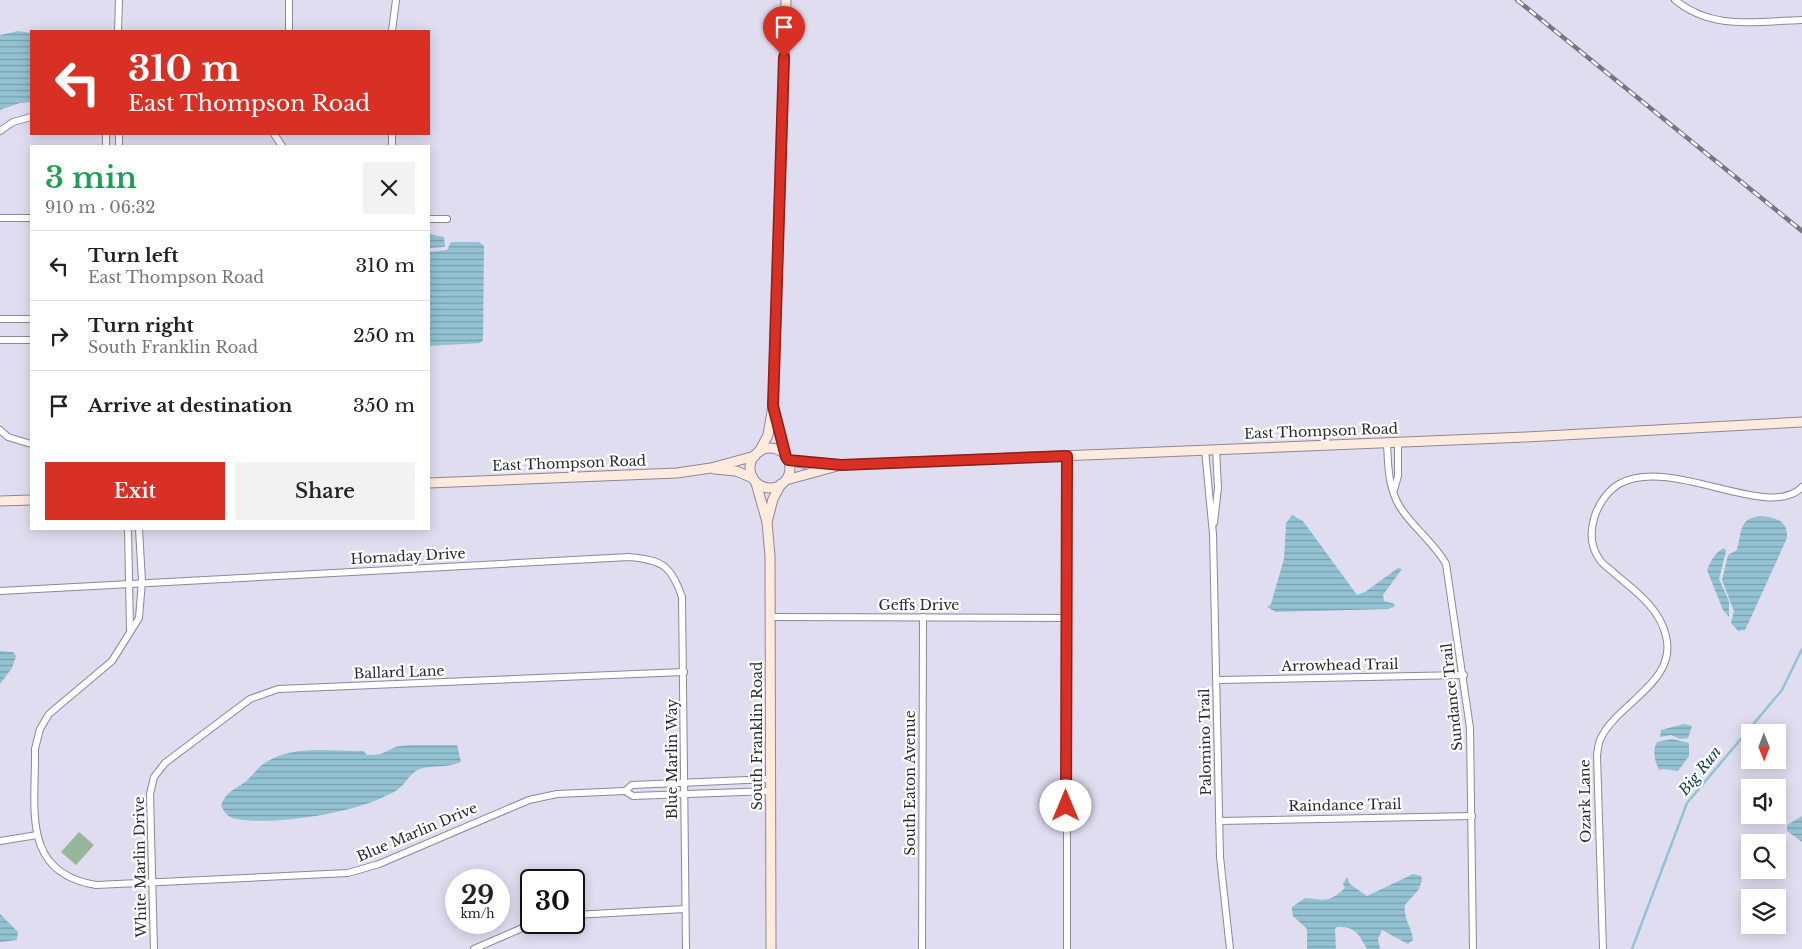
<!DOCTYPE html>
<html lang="en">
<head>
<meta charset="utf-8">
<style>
	:root { --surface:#fff; --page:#f2f2f2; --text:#222; --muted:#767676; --line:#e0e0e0; --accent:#d93025 }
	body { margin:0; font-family:"Libre Baskerville",serif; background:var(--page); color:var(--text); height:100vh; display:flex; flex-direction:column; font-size:19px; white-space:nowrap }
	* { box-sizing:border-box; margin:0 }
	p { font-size:16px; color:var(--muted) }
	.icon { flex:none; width:28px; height:28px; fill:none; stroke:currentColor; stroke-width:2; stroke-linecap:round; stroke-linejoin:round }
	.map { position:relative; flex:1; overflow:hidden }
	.side { position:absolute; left:30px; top:145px; width:400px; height:385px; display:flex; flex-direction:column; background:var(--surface); border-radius:0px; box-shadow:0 2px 12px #0003 }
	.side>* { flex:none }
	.guide { position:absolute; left:30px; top:30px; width:400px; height:105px; border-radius:0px; box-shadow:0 2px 12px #0003; background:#d93025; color:#fff; overflow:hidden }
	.needle { width:32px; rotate:179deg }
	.tools { position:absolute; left:1741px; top:724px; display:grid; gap:10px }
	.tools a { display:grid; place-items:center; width:45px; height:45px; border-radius:0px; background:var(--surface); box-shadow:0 2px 12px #0003; font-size:25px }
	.speed { position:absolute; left:445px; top:869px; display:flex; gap:10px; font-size:25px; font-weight:700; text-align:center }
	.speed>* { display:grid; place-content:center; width:65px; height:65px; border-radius:50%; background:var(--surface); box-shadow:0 2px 12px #0003; line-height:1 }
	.speed small { font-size:12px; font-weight:400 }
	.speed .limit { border:2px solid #111; border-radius:8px; background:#fff; color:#111 }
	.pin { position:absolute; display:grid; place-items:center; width:42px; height:42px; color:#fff; margin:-51px -21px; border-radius:50% 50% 50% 0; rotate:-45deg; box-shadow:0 0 5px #0007 }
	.pin .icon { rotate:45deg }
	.me { position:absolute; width:55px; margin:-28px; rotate:0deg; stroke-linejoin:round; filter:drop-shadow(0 0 4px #0008) }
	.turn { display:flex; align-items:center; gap:18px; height:105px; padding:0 15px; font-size:22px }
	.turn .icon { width:65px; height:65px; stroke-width:2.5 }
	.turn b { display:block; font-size:35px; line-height:42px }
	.round { display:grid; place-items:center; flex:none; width:52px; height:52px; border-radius:0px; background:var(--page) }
	.head { display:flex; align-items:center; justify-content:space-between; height:85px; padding:0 15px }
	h1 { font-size:30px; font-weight:600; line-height:38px; color:#1e9e55 }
	.action { display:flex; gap:10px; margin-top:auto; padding:10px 15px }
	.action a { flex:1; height:58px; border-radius:0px; background:var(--accent); color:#fff; font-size:20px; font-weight:600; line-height:58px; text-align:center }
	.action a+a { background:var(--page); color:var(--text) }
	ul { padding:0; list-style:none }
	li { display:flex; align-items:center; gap:15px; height:70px; padding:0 15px; border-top:1px solid var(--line) }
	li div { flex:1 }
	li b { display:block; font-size:19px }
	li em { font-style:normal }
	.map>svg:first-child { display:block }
	.green { fill:#98b79a }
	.water { fill:url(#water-rules) }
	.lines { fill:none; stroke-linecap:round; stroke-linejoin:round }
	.stream { stroke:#93c2d3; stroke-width:2.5 }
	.minor-casing { stroke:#8b8899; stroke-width:8 }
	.secondary-casing { stroke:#8b8899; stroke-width:11 }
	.minor { stroke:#fff; stroke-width:6 }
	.secondary { stroke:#ffebdd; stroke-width:9 }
	.rail-casing { stroke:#787682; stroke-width:4.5 }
	.rail { stroke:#fff; stroke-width:2.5; stroke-dasharray:8; stroke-linecap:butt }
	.route-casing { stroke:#8d1f18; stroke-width:12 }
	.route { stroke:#d93025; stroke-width:9 }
	.labels { text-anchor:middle; stroke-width:4.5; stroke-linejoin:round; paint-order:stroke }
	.street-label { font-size:14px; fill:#2a2930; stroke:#fff }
	.water-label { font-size:15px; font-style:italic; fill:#143e4b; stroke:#fff }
</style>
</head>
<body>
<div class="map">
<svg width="1802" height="949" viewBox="0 0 1802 949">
	<defs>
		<pattern id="water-rules" width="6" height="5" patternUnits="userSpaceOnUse" patternTransform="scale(1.25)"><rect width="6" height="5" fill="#93c2d3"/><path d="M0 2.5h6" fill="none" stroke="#789eac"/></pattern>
	</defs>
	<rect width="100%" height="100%" fill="#e0ddf0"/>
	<path class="green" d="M79,832L94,845L76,865L61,852Z"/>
	<g class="water">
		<path d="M18,31L31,33V102L20,103L0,110V35Z"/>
		<path d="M429,234L444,237L445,247L429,248Z"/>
		<path d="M451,242H479L484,246L483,340L480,343L429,346V252L447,250Z"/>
		<path d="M1292,515L1303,521L1357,595L1365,592L1398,568L1402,569L1383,595L1384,601L1395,604L1394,607L1388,609L1276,612L1267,607L1271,604L1284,559L1286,523Z"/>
		<path d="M1762,516C1777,518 1788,521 1787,538L1747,626L1745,630L1738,631L1731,623L1734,611L1722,580L1728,555L1737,550C1742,531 1739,517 1762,516Z"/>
		<path d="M1724,548L1726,551L1719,579L1729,601V617L1723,610L1707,570C1711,561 1714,553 1724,548Z"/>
		<path d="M0,651L13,652L16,656L12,668L0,684Z"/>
		<path d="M1684,724L1692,726L1688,738L1680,739L1671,735L1660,737L1661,730Z"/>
		<path d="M1672,739L1689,743V756L1678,771L1663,769L1659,770C1655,761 1652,752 1657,742Z"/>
		<path d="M434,745H457L461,762C448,768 436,765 423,768C409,771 406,786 394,792C385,796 376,801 366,804C334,815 271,825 237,819C229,818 224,813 221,805C228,790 234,790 245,782C254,775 257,767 268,761C295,745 333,751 363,751L367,755C382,755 381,754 393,748C399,744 425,745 434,745Z"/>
		<path d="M1802,816V842L1787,831V825Z"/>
		<path d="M1413,874L1421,876L1422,880L1419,889L1405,905C1403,919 1412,927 1413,940L1408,944L1382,930L1378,939L1380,949H1367C1359,934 1355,926 1337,927L1335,929L1336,949H1307V929L1293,916L1292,910V907L1305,898C1326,900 1328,903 1345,888L1343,884L1347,877L1350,884L1367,896Z"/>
		<path d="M0,914L18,932L17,940L0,942Z"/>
	</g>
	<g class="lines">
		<path class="stream" d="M1632,949L1687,803L1782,690L1802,649"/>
		<defs>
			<g id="minor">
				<path d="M289,0V31"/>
				<path d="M1675,0C1713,31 1756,21 1802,20"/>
				<path d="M118,31L119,0"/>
				<path d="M392,31L396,0"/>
				<path d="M0,131L13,122L31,117"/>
				<path d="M274,134L282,146"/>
				<path d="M392,134V146"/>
				<path d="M106,146V134"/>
				<path d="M119,146V134"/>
				<path d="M0,218H31"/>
				<path d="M429,219H447"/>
				<path d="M0,319H31"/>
				<path d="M0,340H31"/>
				<path d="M0,430L8,437L31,444"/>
				<path d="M1387,443C1388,464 1388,488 1400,507C1413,528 1434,542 1446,564L1470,728L1473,949"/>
				<path d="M1205,450L1213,534L1220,857L1230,949"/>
				<path d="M1067,456V949"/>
				<path d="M1394,490L1398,476V442"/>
				<path d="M1214,523L1218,488L1216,449"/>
				<path d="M128,529L130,629"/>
				<path d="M139,529L142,581L139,618L112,661L49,714L40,729L35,749C36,807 20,873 96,885L348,873L379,864L529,800L557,794L625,791"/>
				<path d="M0,591L629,557C662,560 671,565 682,597L686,949"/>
				<path d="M771,617L1066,618"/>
				<path d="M1217,680L1464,675"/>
				<path d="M770,779L632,785L625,791L633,796L770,791"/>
				<path d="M1219,821L1472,816"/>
				<path d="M0,841L37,835"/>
				<path d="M574,915L685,909"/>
				<path d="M154,949L150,794L154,777L165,763L250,699L278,689L684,672"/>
				<path d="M474,949L536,922"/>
				<path d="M922,949L923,617"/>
				<path d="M1603,949L1597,755C1598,750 1598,744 1600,740C1615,704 1678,683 1666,636C1659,607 1635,591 1614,573C1610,569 1603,565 1600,560C1582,536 1596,498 1619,484C1671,455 1769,522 1802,487"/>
			</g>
			<g id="secondary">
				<path d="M773,406L786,457"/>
				<circle cx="770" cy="468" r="20"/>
				<path d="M759,452L768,435L773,406L786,0"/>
				<path d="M788,460L808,464H834"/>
				<path d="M714,469L736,471L753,478"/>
				<path d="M786,480L841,465L1526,437L1802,422"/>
				<path d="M429,483L677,473L711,468L755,456"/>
				<path d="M756,483L767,522L770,556L771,949"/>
				<path d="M0,501L31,500"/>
				<path d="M767,522L773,499L781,484"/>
			</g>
		</defs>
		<use href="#minor" class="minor-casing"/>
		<use href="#secondary" class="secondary-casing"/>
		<use href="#minor" class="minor"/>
		<use href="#secondary" class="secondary"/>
		<defs>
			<path id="rail" d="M1517,0L1802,231"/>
		</defs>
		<use href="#rail" class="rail-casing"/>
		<use href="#rail" class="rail"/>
	</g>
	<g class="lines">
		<defs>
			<path id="route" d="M784,57L773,406L786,457L788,460L841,465L1067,456L1066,806"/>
		</defs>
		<use href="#route" class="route-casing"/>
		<use href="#route" class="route"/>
	</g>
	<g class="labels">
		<g class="street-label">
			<text transform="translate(1321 431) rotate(-2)" y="5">East Thompson Road</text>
			<text transform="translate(569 463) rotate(-2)" y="5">East Thompson Road</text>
			<text transform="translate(408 556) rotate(-3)" y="5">Hornaday Drive</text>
			<text x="919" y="610">Geffs Drive</text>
			<text transform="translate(1340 665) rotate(-1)" y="5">Arrowhead Trail</text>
			<text transform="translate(399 672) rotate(-2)" y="5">Ballard Lane</text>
			<text transform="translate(1452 697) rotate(-96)" y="5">Sundance Trail</text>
			<text transform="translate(757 736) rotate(-90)" y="5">South Franklin Road</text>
			<text transform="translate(1205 742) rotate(-91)" y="5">Palomino Trail</text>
			<text transform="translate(672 759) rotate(-90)" y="5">Blue Marlin Way</text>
			<text transform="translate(910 783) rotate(-90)" y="5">South Eaton Avenue</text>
			<text transform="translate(1585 801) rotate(-91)" y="5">Ozark Lane</text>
			<text transform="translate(1345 805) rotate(-1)" y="5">Raindance Trail</text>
			<text transform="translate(417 832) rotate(-23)" y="5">Blue Marlin Drive</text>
			<text transform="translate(140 867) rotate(-91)" y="5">White Marlin Drive</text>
		</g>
		<g class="water-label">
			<text transform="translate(1700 771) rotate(-51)" y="5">Big Run</text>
		</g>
	</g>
</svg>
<div class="tools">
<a><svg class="needle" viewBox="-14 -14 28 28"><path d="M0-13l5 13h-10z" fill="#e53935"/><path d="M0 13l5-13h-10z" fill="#767676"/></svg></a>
<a><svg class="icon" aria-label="sound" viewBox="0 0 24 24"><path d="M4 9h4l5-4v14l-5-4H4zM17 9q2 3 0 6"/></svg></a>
<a><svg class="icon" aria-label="search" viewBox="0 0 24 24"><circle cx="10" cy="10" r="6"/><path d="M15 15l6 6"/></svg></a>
<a><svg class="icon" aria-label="layers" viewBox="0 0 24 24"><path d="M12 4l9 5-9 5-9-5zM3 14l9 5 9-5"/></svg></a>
</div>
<div class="speed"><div>29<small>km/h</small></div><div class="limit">30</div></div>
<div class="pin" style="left:784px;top:57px;background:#d93025"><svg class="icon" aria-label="arrive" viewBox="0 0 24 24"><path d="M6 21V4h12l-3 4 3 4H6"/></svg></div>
<svg class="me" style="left:1066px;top:806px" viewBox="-20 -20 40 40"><circle r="19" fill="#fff"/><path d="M0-13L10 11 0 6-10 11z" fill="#d93025"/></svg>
<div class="guide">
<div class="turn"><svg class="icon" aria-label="left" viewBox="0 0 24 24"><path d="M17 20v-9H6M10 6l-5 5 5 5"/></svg><div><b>310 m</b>East Thompson Road</div></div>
</div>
<section class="side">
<div class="head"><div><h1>3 min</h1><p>910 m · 06:32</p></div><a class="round"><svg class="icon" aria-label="close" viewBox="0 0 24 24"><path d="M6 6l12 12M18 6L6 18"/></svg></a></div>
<ul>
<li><svg class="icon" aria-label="left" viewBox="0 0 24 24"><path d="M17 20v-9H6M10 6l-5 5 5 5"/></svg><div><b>Turn left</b><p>East Thompson Road</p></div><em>310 m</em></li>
<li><svg class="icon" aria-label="right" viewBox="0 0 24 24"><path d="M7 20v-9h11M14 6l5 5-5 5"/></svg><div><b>Turn right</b><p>South Franklin Road</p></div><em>250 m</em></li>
<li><svg class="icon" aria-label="arrive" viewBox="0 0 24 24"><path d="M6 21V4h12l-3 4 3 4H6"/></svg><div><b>Arrive at destination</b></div><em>350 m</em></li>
</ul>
<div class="action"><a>Exit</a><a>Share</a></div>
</section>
</div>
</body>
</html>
